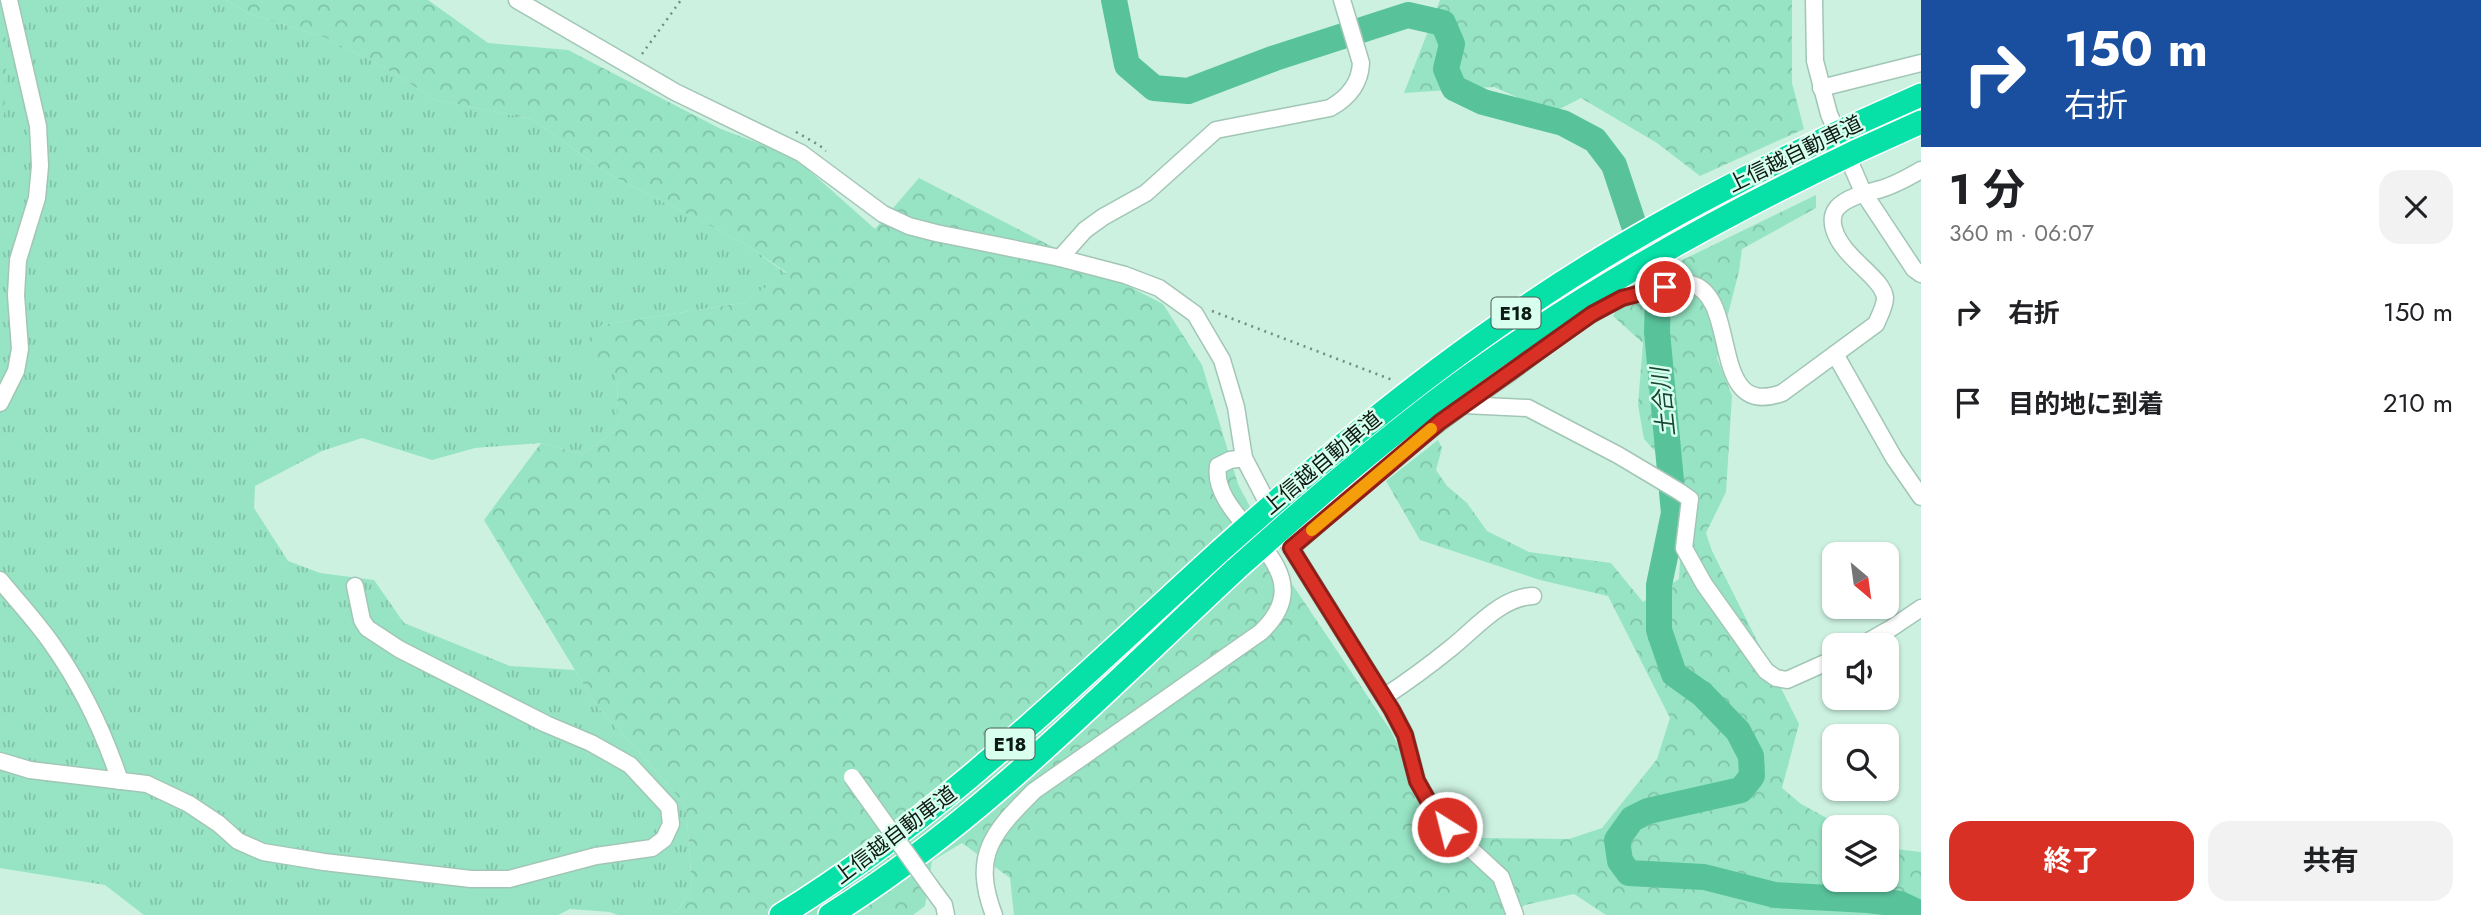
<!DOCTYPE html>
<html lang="ja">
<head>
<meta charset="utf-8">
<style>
	:root { --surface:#fff; --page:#f2f2f2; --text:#202124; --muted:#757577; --accent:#d93025 }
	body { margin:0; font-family:Jost,"Noto Sans JP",sans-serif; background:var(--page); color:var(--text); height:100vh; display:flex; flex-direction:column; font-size:26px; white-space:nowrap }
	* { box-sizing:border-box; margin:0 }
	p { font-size:23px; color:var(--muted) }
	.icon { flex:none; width:38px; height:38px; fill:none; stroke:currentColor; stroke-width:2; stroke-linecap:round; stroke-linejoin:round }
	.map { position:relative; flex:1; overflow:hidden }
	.sheet { display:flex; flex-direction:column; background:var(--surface); width:560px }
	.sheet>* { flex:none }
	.hud { background:#1a4fa0; color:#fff; overflow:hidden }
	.needle { width:46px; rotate:151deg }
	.buttons { position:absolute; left:1822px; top:542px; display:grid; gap:14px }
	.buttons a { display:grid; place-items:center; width:77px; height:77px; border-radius:14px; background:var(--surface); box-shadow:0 2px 5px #0004; font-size:35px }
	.pin { position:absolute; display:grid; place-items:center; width:60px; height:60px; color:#fff; margin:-30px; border:4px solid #fff; border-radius:50%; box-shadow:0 2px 7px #0007 }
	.me { position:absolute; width:77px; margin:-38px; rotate:324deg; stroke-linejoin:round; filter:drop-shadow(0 0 5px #0008) }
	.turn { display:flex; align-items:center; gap:24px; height:147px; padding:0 28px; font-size:32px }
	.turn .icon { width:91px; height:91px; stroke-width:2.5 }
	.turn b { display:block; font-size:49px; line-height:60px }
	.round { display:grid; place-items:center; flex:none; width:74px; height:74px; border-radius:21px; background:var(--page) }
	.headline { display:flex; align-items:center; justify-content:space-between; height:119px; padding:0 28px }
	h1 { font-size:42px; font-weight:700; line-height:52px }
	.action { display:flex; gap:14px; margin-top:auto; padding:14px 28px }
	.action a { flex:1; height:80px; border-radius:21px; background:var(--accent); color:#fff; font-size:28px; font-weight:700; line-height:80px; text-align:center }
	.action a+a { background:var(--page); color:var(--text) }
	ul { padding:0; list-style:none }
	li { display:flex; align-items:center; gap:21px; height:91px; padding:0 28px }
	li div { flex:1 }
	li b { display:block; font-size:26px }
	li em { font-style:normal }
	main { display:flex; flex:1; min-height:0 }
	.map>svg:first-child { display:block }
	.grass { fill:url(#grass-tufts) }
	.forest { fill:url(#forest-crowns) }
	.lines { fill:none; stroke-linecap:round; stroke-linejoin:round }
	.river { stroke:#58c29b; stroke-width:26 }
	.minor-casing { stroke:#a2c6b6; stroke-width:19 }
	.highway-casing { stroke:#fff; stroke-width:26 }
	.path { stroke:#738d82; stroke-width:2.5; stroke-dasharray:2 5; stroke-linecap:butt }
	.minor { stroke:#fff; stroke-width:16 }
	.highway { stroke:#07e1a8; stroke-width:23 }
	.minor-bridge-casing { stroke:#a2c6b6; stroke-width:19; stroke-linecap:butt }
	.highway-bridge-casing { stroke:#fff; stroke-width:26; stroke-linecap:butt }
	.minor-bridge { stroke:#fff; stroke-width:16 }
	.highway-bridge { stroke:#07e1a8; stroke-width:23 }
	.route-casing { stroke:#8d1f18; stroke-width:18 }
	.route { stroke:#d93025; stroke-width:12 }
	.slow { stroke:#f59e0b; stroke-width:12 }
	.labels { text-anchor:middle; stroke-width:5; stroke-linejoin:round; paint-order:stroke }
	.shield { fill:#d9ffee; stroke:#4a5f56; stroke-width:2 }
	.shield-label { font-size:19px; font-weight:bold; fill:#0d1a15 }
	.street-label { font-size:21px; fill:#0d1a15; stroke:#d9ffee }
	.water-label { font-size:23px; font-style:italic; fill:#174535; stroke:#d9ffee }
</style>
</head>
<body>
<main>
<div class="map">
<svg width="1921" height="915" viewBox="0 0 1921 915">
	<defs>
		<pattern id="grass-tufts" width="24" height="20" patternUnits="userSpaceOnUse" patternTransform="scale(1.75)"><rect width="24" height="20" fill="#96e4c4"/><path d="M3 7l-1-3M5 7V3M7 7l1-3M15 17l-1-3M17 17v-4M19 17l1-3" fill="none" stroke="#80c3a8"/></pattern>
		<pattern id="forest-crowns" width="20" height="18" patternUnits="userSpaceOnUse" patternTransform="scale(1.75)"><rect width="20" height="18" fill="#96e4c4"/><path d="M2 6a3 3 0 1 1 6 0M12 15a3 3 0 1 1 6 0" fill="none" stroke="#80c3a8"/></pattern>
	</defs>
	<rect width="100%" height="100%" fill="#ccf1e1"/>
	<path class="grass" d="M0,0H225L248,13L326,38L380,65L436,100L532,119L605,172L747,245L787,274L742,303L601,325L617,374L618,429L582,454L541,443L475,448L432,460L362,438L322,451L255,486L254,508L288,561L320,573L374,580L404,623L510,666L575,670L598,708L642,755L686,806L692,887L678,910L668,915H618L610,912L570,909L558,915H144L105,885L0,868Z"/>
	<g class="forest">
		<path d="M0,0H5L6,78L0,184Z"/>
		<path d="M225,0H428L488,43L568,50L721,129L793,156L875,229L919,178L1163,304L1202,365L1238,484L1286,575L1391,731L1437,828L1480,838L1569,839L1602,828L1657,759L1670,718L1608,596L1540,580L1420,540L1386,481L1438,440L1442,448L1436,470L1447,486L1467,503L1487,531L1529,552L1611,563L1643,602L1679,579L1685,484L1644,439L1638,405L1643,343L1613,316L1629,286L1816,195V208L1742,249L1739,271L1717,358L1732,396L1726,492L1706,533L1712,551L1799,724L1782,788L1801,804L1845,828H1834V880H1886L1887,848L1921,852V915H1606L1574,894L1525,905L1511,915H1014L1010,878L962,843L932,861L925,906L913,915H668L678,910L692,887L686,806L642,755L598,708L484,520L541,443L582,454L618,429L617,374L574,356L601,325L742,303L787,273L747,245L605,172L532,119L436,100L380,65L326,38L248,13Z"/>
		<path d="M1440,0H1792V83L1804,129L1700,176L1657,143L1581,98L1552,113L1494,87L1404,93Z"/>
	</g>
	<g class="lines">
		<path class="river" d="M1114,0L1127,65L1154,88L1188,91L1275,58L1408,15L1443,23L1452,44L1446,69L1454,88L1483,102L1563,123L1595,140L1614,165L1658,298L1657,332L1674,513L1659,585V630L1674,674L1702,694L1738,731L1751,756L1752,776L1741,790L1648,811L1632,819L1617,840L1620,861L1629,873L1704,877L1775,895L1868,900L1900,904L1921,914"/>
		<defs>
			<g id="minor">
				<path d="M517,0L675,92L801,153L883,214L909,226L936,233L1060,258L1125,275L1159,288L1195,314L1222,360L1236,407L1244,458L1291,548L1392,710L1405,735L1417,781L1430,804L1447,827L1501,877L1515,915"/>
				<path d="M1814,0L1815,61L1829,114L1863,192L1914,269L1921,274"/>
				<path d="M1821,88L1921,63"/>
				<path d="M1060,258L1085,230L1103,217L1146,193L1216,130L1330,108C1348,98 1360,84 1361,63L1342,0"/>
				<path d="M1835,354L1894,458L1921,497"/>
				<path d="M0,403L16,371L20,349L16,295L18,260L37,198L40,166L38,126L9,0"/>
				<path d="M1464,405L1528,408L1618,455L1680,492L1690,499L1684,548L1704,584L1766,671L1776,678L1787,680L1834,659"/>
				<path d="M1291,548C1340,506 1389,461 1441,422C1463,405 1487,389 1510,373C1545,347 1580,317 1620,299C1632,294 1647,292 1660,288C1671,285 1680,281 1691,284C1741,297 1707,420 1782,393L1876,324C1879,317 1885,306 1885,298C1883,277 1842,258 1834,229C1832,222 1832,214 1837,208C1848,196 1867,193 1881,189C1895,185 1909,177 1921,170"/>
				<path d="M0,580C17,601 36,621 52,644C81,685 104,733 120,781"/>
				<path d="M1860,646L1890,629L1921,608"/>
				<path d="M1384,697C1407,682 1430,665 1451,648C1475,629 1501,597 1533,596"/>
				<path d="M0,761L30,770L147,784L189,804L219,824L238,841L263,852L324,862L471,879H509L596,856L652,848L664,839L671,824L669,807L630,765L591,743L546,724L399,649L367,628L362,620L355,586"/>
				<path d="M930,886L944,905L946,915"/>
				<path d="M994,915C971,855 993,832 1034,791L1261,632C1331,566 1209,524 1218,466L1230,460L1244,458"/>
			</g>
			<g id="highway">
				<path d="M1847,128L1921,95"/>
				<path d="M1857,151L1921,122"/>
				<path d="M781,915C945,814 1078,680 1220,551"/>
				<path d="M830,915C981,821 1107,689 1236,569"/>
			</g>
		</defs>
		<use href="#minor" class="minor-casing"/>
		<use href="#highway" class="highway-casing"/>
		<g class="path">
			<path d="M642,54L681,0"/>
			<path d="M796,132L819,145L826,151"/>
			<path d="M1212,311L1395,381"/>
		</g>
		<use href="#minor" class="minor"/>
		<use href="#highway" class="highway"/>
		<defs>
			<path id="minor-bridge" d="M852,777L930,886"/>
			<g id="highway-bridge">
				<path d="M1220,551C1314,467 1410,386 1514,315C1618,242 1732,183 1847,128"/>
				<path d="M1236,569C1311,502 1387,436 1468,377C1590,288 1721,216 1857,151"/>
			</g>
		</defs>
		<use href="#minor-bridge" class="minor-bridge-casing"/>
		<use href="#highway-bridge" class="highway-bridge-casing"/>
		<use href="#minor-bridge" class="minor-bridge"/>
		<use href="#highway-bridge" class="highway-bridge"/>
	</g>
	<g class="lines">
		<defs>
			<path id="route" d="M1447,827L1430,804L1417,781L1405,735L1392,710L1291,548L1440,422L1592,314L1622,298L1665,287"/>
		</defs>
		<use href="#route" class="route-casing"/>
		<use href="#route" class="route"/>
		<path class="slow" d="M1312,530L1431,429"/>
	</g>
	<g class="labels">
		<g class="shield">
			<rect x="1491.5" y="297.5" width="49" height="31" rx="5"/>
			<rect x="985.5" y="728.5" width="49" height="31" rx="5"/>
		</g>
		<g class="shield-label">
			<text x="1516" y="320">E18</text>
			<text x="1010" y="751">E18</text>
		</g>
		<g class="street-label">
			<text transform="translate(1795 154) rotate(-26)" y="7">上信越自動車道</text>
			<text transform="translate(1322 463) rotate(-40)" y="7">上信越自動車道</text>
			<text transform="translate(895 835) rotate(-37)" y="7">上信越自動車道</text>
		</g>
		<g class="water-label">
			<text transform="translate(1663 402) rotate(-96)" y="8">土合川</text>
		</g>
	</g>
</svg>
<div class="buttons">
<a><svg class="needle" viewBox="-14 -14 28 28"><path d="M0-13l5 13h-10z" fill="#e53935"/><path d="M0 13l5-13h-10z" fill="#757577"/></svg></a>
<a><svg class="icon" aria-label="sound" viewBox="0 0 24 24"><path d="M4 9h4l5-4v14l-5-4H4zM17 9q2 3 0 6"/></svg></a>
<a><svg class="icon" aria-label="search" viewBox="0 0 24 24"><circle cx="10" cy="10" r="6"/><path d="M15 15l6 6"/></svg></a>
<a><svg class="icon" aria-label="layers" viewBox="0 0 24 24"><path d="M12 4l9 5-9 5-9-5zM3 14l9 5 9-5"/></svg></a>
</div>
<div class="pin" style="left:1665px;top:287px;background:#d93025"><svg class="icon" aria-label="arrive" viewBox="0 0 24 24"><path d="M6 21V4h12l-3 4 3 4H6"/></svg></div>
<svg class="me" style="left:1447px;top:827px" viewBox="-20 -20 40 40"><circle r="17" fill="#d93025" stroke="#fff" stroke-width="3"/><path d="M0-11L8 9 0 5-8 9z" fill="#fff"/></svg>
</div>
<section class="sheet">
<div class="hud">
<div class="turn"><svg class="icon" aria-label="right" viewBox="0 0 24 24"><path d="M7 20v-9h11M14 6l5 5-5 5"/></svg><div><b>150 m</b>右折</div></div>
</div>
<div class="headline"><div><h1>1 分</h1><p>360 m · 06:07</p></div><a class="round"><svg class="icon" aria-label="close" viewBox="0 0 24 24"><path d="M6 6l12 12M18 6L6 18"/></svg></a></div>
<ul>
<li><svg class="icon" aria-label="right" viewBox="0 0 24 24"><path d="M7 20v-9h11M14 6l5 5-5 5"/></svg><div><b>右折</b></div><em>150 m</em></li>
<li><svg class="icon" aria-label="arrive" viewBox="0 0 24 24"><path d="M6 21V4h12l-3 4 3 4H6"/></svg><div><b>目的地に到着</b></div><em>210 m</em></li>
</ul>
<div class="action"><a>終了</a><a>共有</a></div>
</section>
</main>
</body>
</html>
